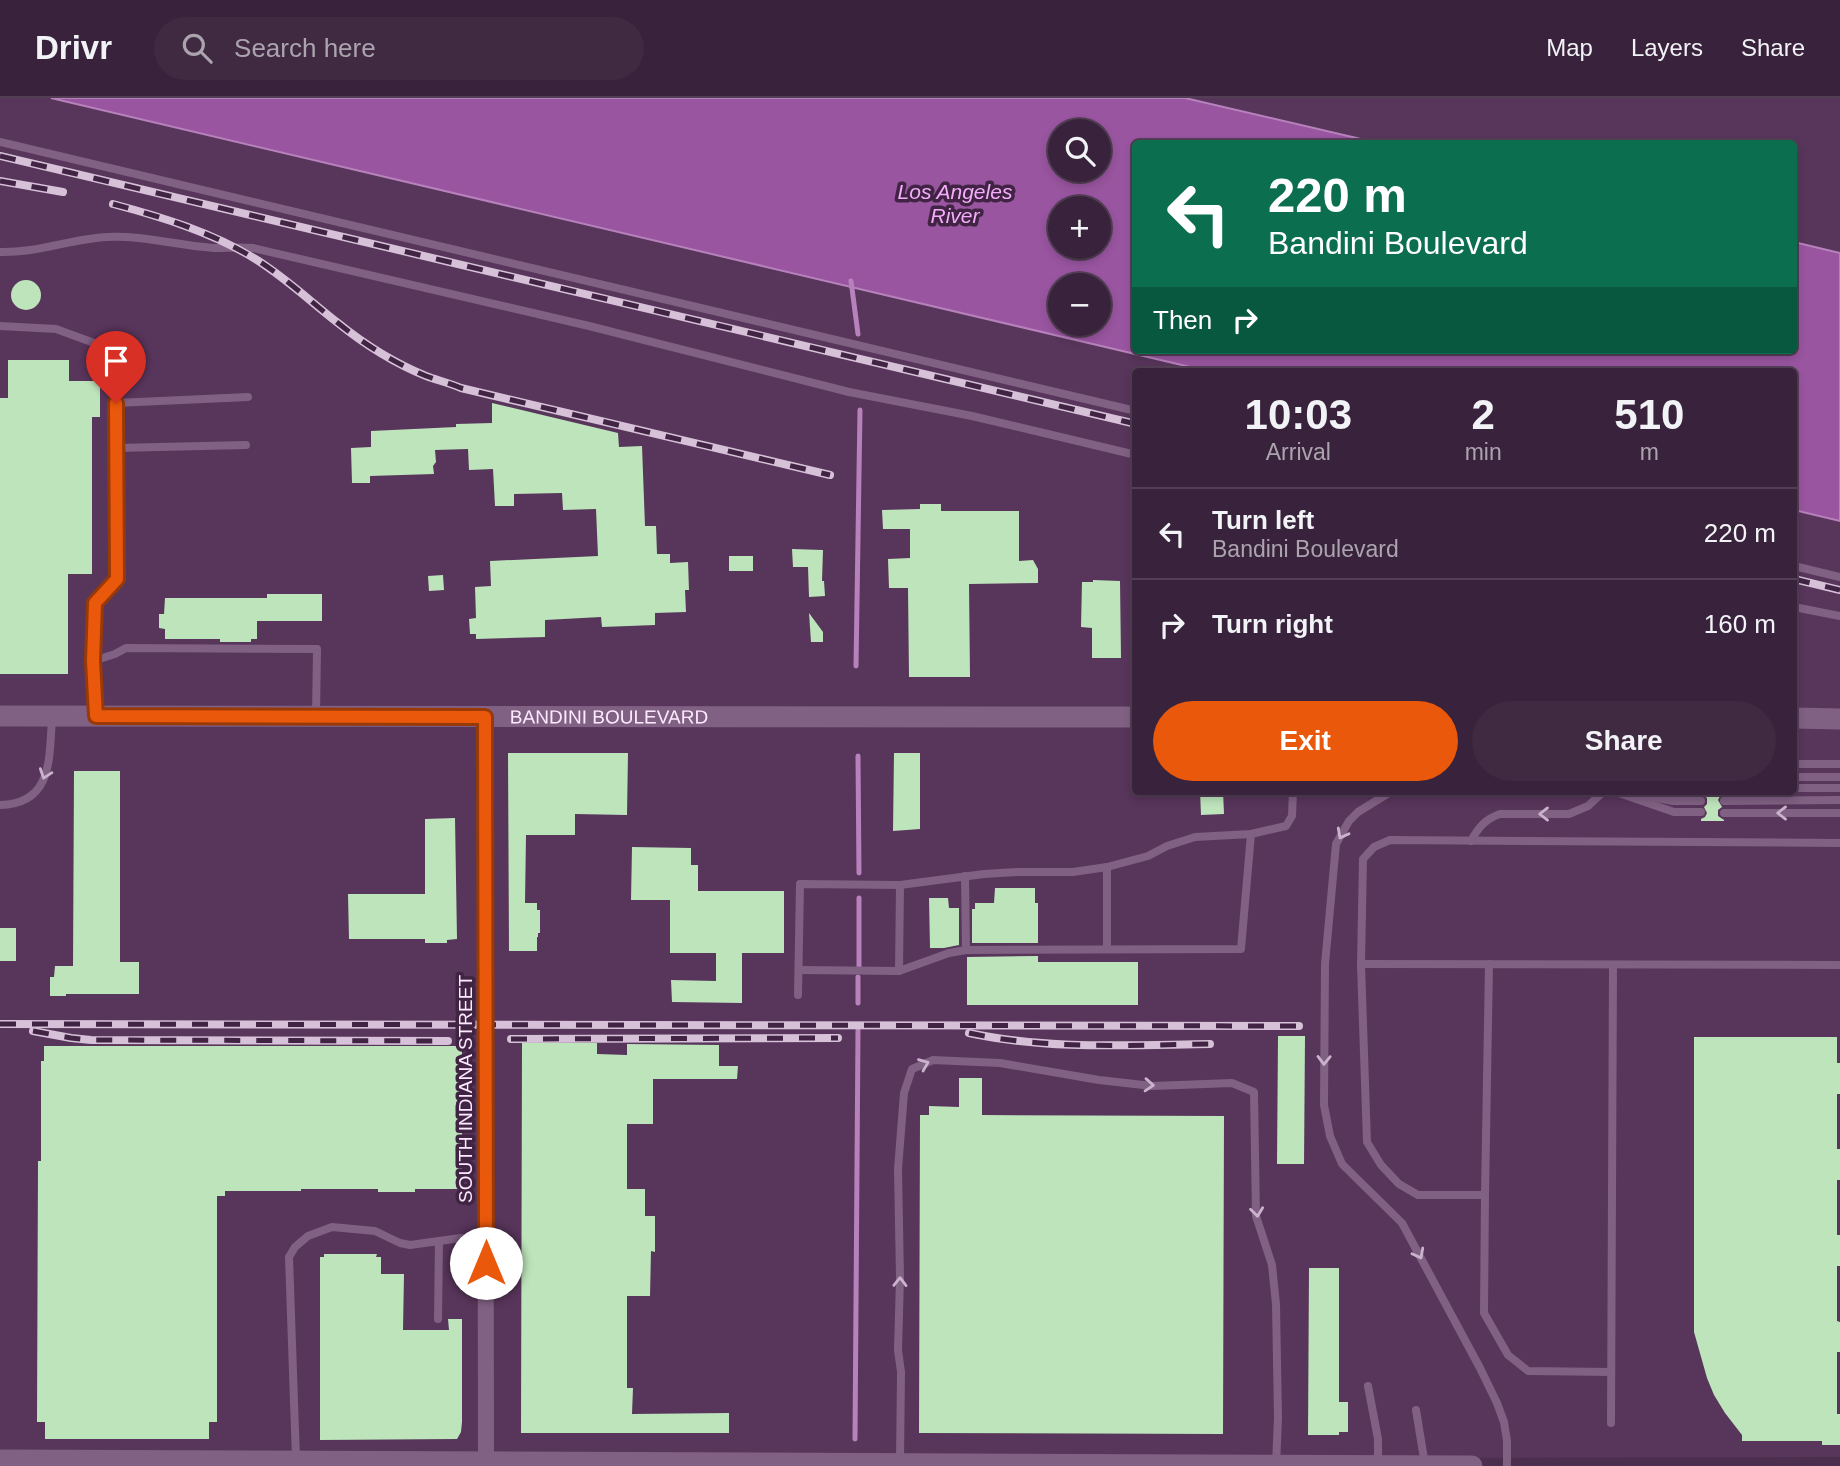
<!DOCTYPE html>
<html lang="en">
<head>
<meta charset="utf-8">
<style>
	:root { --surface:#39223b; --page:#402a42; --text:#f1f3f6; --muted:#aba4af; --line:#533f55; --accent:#ea580c }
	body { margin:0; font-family:Helvetica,sans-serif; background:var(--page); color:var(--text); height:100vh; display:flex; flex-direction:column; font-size:26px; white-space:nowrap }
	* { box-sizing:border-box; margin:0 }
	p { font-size:23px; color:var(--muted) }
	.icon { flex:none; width:38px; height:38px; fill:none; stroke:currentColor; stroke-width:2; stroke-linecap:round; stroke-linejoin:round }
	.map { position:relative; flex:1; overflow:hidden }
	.side { position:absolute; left:1132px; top:270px; width:665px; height:427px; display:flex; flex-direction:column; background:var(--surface); border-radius:7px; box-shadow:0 4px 10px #0003,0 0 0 2px var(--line) }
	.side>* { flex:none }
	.banner { position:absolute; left:1132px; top:42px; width:665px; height:214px; border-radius:7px; box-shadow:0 4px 10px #0003,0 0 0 2px var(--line); background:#0b6e4f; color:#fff; overflow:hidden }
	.tools { position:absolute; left:1048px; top:21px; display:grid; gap:14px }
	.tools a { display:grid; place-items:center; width:63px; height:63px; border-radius:50%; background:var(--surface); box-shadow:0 4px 10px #0003,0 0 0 2px var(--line); font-size:35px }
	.pin { position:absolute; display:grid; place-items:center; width:60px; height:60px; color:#fff; margin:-72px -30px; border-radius:50% 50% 50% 0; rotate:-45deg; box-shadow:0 0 7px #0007 }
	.pin .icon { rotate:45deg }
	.me { position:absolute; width:77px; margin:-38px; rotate:0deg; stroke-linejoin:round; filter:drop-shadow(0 0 5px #0008) }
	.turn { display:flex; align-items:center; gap:24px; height:147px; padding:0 21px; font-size:32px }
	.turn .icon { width:91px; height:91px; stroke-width:2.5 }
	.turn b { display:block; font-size:49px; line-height:60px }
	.then { display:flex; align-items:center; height:66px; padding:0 21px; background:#0003; gap:14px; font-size:26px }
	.eta { display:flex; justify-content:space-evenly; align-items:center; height:119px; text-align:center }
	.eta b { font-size:42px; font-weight:700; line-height:49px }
	.primary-button { display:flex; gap:14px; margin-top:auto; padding:14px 21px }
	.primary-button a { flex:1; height:80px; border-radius:42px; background:var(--accent); color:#fff; font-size:28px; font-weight:700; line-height:80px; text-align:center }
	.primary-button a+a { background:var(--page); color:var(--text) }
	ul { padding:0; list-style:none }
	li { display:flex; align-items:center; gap:21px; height:91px; padding:0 21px; border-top:2px solid var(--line) }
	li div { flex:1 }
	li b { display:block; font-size:26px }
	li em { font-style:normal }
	header { display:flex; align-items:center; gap:42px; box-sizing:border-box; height:98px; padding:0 35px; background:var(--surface); border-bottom:2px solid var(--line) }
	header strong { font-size:33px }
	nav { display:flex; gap:38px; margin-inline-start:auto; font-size:24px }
	.search { width:490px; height:63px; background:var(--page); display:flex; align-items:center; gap:18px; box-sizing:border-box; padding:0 24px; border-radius:38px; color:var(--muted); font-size:26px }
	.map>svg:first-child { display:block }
	.built { fill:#58355b; fill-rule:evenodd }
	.water { fill:#9955a0; stroke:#b782bc; stroke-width:2; fill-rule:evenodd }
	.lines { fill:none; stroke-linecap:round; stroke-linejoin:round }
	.stream { stroke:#b782bc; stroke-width:5 }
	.building { fill:#bee4bc }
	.lane { stroke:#806083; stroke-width:8 }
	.street { stroke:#806083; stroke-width:16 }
	.secondary { stroke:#806083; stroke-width:21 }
	.rail-casing { stroke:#d6c1d8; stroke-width:8 }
	.rail { stroke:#412444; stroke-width:5; stroke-dasharray:16; stroke-linecap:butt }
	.oneway { stroke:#cbb3cd }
	.route-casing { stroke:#983908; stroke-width:18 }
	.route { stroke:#ea580c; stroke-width:12 }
	.labels { text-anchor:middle; stroke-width:7; stroke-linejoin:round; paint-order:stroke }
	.street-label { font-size:19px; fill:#fdeafe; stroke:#412444 }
	.water-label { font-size:21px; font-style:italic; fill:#f4adfb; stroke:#412444 }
</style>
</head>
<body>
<header>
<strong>Drivr</strong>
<div class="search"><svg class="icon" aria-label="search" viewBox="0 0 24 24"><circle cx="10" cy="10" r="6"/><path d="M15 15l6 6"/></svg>Search here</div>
<nav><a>Map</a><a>Layers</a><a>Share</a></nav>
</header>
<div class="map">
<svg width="1840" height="1368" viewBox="0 0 1840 1368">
	<rect width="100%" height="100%" fill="#4c2e4f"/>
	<path class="built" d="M0,0H1840V1359L0,1364ZM1060,33H1099V72H1060ZM1136,46H1794V252H1136ZM1060,110H1099V149H1060ZM1060,187H1099V226H1060ZM1136,273H1794V693H1136Z"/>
	<path class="water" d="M51,0H1185L1378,45L1136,46V252H1794V144L1840,155V423L1794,412V273H1207ZM1060,33H1099V72H1060ZM1060,110H1099V149H1060ZM1060,187H1099V226H1060Z"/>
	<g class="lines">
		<g class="stream">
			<path d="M851,183L858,236"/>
			<path d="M856,568L860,312"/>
			<path d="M858,658L859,775"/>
			<path d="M859,868V800"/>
			<path d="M858,905V879"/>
			<path d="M855,1341L858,932"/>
		</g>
	</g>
	<g class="building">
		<circle cx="26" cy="197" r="15"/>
		<path d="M8,262H69V283H100V319H92V476H68V576H0V300H8Z"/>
		<path d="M492,305L618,335L619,349L642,348L645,428H656L657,456H670V465L688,464L689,492H685L686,514L655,515V527L602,529L601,519L545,522V539L476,541V536H470L469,521L476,520L475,489L491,488L490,463L598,458L596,411L563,412L562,395L514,396V408H495L493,371L469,372L468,351L435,352L436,364L433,368L434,376L370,378V385H352L351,350L371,349V333L456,329V326L492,325Z"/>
		<path d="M920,406H941V413H1019V463L1033,462L1038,471V485L969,486L970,579H909L908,490H889L888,461L910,460V431H883L882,412L920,411Z"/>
		<path d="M792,451L823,452L822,483H824L825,498L809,499L808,469H793Z"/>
		<rect x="729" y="458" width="24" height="15"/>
		<path d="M443,477L444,492L429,493L428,478Z"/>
		<path d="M1093,482L1120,483L1121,560H1092V530L1081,529L1082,484H1093Z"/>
		<path d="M267,496H322V523H257V541H251V544H220V541H165V531L159,530V516H164L165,500H267Z"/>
		<path d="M809,515L823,534V544H811Z"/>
		<path d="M508,655H628L627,717L575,716V737H526L525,805H537V812H540V835H538V839H537V853H509Z"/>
		<path d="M894,655H920V731L893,733Z"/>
		<path d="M74,673H120V864H139V896H66V898H50V879H54L55,868H73Z"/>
		<path d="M1200,693H1223L1224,716L1201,717Z"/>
		<path d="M1701,693H1725V696L1720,698L1718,702L1722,709L1718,712V718L1724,722V723H1701V721L1705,719L1707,715L1704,709L1707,706V700L1701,696Z"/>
		<path d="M455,720L457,841L447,842V845H425V841H349L348,796H425V721Z"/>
		<path d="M632,749L691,750V767H698V793H784V855H742V905L672,904L671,882L716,883V855H670V802H631Z"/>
		<path d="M995,790H1035V805H1038V845H972V811H975V805H994Z"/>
		<path d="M929,800H948L949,810H959V847L944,850H930Z"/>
		<rect x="0" y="830" width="16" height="33"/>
		<path d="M1038,858V864H1138V907H967V859Z"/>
		<path d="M1278,938H1305L1304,1066H1277Z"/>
		<path d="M1694,939H1837V965H1840V996H1837V1051H1840V1082H1837V1137H1840V1168H1837V1223L1840,1224V1254H1837V1316H1840V1347H1822V1343H1742V1337L1725,1315L1714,1297L1707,1280L1694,1234Z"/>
		<path d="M522,945H597V956L627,957V946L719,947V968H738L737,981H653V1026H627V1091H645V1118H655V1154L651,1153L650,1198H627V1290H633L632,1316L729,1315V1335H521Z"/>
		<path d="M44,948H462V1091H415V1094H378V1091H301V1093H225V1098H217V1324H209V1341H45V1324H37L38,1063H41V963H44Z"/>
		<path d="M959,980H982V1017L1224,1018L1223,1336L919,1335L920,1017H929V1008L959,1009Z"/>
		<path d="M324,1156H377L376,1159H381V1176H404L403,1232H449L448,1221H462V1324L461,1334L457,1341L320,1342V1159H324Z"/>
		<path d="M1309,1170H1339V1304H1348V1334H1339V1337H1308Z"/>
	</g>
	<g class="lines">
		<g class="lane">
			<path d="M0,44L1136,313"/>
			<path d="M0,154C37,155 71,141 107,139C143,137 179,148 215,150C228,150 240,149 253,150L589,228L849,294L972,318L1136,357"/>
			<path d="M0,228L56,231L116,253L117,480L95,505L93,563"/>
			<path d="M116,305L248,299"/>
			<path d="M116,350L246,347"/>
			<path d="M1794,468L1840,479"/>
			<path d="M1794,509L1840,518"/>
			<path d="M96,616L93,563L115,556L126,550L317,551L316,618"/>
			<path d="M1794,666H1840"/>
			<path d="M1794,679H1840"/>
			<path d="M1794,690H1840"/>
			<path d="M1392,693L1358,714L1349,723L1336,746L1325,866L1324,1007L1330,1038L1342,1066L1402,1125L1480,1270L1497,1305L1504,1324L1507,1343V1368"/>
			<path d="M1613,693L1674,714H1701"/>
			<path d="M1632,695L1673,703H1701"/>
			<path d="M1724,703L1840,702"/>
			<path d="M0,707C53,706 49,660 52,621"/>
			<path d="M1724,715H1840"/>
			<path d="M1471,743C1478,730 1485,721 1500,716H1569L1588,708L1604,693"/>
			<path d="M965,778L966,852"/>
			<path d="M1107,851V769"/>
			<path d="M1361,866L1840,867"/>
			<path d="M799,872L899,873L949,855L966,852L1241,851L1251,736"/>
			<path d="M899,873L900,787"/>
			<path d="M798,897L800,786L900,787L984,776L1017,774H1073L1107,769L1148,758L1167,748L1195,739L1251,736L1286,728L1292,718L1293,693"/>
			<path d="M1485,1097L1489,866"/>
			<path d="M438,1221L439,1143"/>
			<path d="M1611,1274L1528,1273L1508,1257L1484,1215L1485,1097H1418L1399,1086L1381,1067L1367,1044L1361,866L1363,761L1374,749L1390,742L1840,745"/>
			<path d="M1368,1288L1378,1341V1365"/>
			<path d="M1416,1312L1425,1367"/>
			<path d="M1611,1325L1613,867"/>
			<path d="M296,1361L289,1159L295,1149L308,1138L332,1129L375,1133L400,1145L410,1147L461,1140L486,1141"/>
			<path d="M900,1363L901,1274L898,1252L900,1180L898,1071L904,995L912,971L933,962L1000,965L1099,982L1152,988L1232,985L1254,994L1256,1118L1272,1167L1276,1206L1278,1320L1276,1367"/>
		</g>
		<path class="street" d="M485,619L486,1364"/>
		<g class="secondary">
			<path id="s1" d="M0,618L1136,619"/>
			<path d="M1794,620L1840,621"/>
			<path d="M0,1362L1472,1368"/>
		</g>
		<defs>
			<g id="rail">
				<path d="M0,58L1136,326"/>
				<path d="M0,83L63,94"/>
				<path d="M113,106C162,119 214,135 257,162C287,181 311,204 338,225C364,246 394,265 426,278C437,282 449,285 461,290L830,377"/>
				<path d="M1794,481L1840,492"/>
				<path d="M0,926L1299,928"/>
				<path d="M33,933L71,940L91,942L448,943"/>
				<path d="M969,935C1048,952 1130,947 1210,946"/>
				<path d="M511,941L838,940"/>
			</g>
		</defs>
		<use href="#rail" class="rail-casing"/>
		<use href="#rail" class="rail"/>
	</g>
	<defs><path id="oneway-chevron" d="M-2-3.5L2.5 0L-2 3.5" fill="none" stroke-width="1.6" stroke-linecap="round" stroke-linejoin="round" transform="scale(1.75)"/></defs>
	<g class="oneway">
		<use href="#oneway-chevron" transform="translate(45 676) rotate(109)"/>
		<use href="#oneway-chevron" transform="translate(1782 715) rotate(-180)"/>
		<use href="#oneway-chevron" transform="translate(1544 716) rotate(-180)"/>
		<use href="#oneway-chevron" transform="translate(1342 736) rotate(118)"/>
		<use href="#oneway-chevron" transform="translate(1324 962) rotate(91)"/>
		<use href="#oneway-chevron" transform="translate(924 966) rotate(-22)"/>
		<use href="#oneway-chevron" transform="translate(1149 987) rotate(4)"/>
		<use href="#oneway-chevron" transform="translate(1257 1114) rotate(83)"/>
		<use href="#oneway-chevron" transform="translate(1419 1156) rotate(62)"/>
		<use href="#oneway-chevron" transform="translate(900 1184) rotate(-89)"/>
	</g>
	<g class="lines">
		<defs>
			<path id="route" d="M116,305L117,481L95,505L93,563L96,618L485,619L486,1165"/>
		</defs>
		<use href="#route" class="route-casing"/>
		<use href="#route" class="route"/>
	</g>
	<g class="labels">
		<g class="street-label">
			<text dy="7" stroke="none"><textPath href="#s1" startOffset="609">BANDINI BOULEVARD</textPath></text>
			<text transform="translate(465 991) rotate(-90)" y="7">SOUTH INDIANA STREET</text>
		</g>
		<g class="water-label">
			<text x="955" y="101">Los Angeles<tspan x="955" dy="24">River</tspan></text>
		</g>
	</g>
</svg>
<div class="tools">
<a><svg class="icon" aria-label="search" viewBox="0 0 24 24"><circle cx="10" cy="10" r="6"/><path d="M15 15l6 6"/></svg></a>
<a>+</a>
<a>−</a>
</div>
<div class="pin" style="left:116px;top:305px;background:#d93025"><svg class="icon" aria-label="arrive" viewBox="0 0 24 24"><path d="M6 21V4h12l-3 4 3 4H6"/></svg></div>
<svg class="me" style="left:486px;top:1165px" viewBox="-20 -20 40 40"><circle r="19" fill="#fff"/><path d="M0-13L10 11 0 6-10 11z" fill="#ea580c"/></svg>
<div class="banner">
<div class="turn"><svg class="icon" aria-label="left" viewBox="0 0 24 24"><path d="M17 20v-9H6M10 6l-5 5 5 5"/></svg><div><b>220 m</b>Bandini Boulevard</div></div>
<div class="then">Then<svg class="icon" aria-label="right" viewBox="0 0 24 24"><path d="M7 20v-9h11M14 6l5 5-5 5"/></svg></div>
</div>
<section class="side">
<div class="eta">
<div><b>10:03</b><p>Arrival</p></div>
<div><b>2</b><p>min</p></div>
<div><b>510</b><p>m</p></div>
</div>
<ul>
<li><svg class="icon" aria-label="left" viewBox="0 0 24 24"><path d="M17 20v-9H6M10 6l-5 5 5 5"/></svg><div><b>Turn left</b><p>Bandini Boulevard</p></div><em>220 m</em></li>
<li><svg class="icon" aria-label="right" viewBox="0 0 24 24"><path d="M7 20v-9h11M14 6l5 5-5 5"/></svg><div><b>Turn right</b></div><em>160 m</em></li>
</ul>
<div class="primary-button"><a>Exit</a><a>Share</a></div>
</section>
</div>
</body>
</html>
